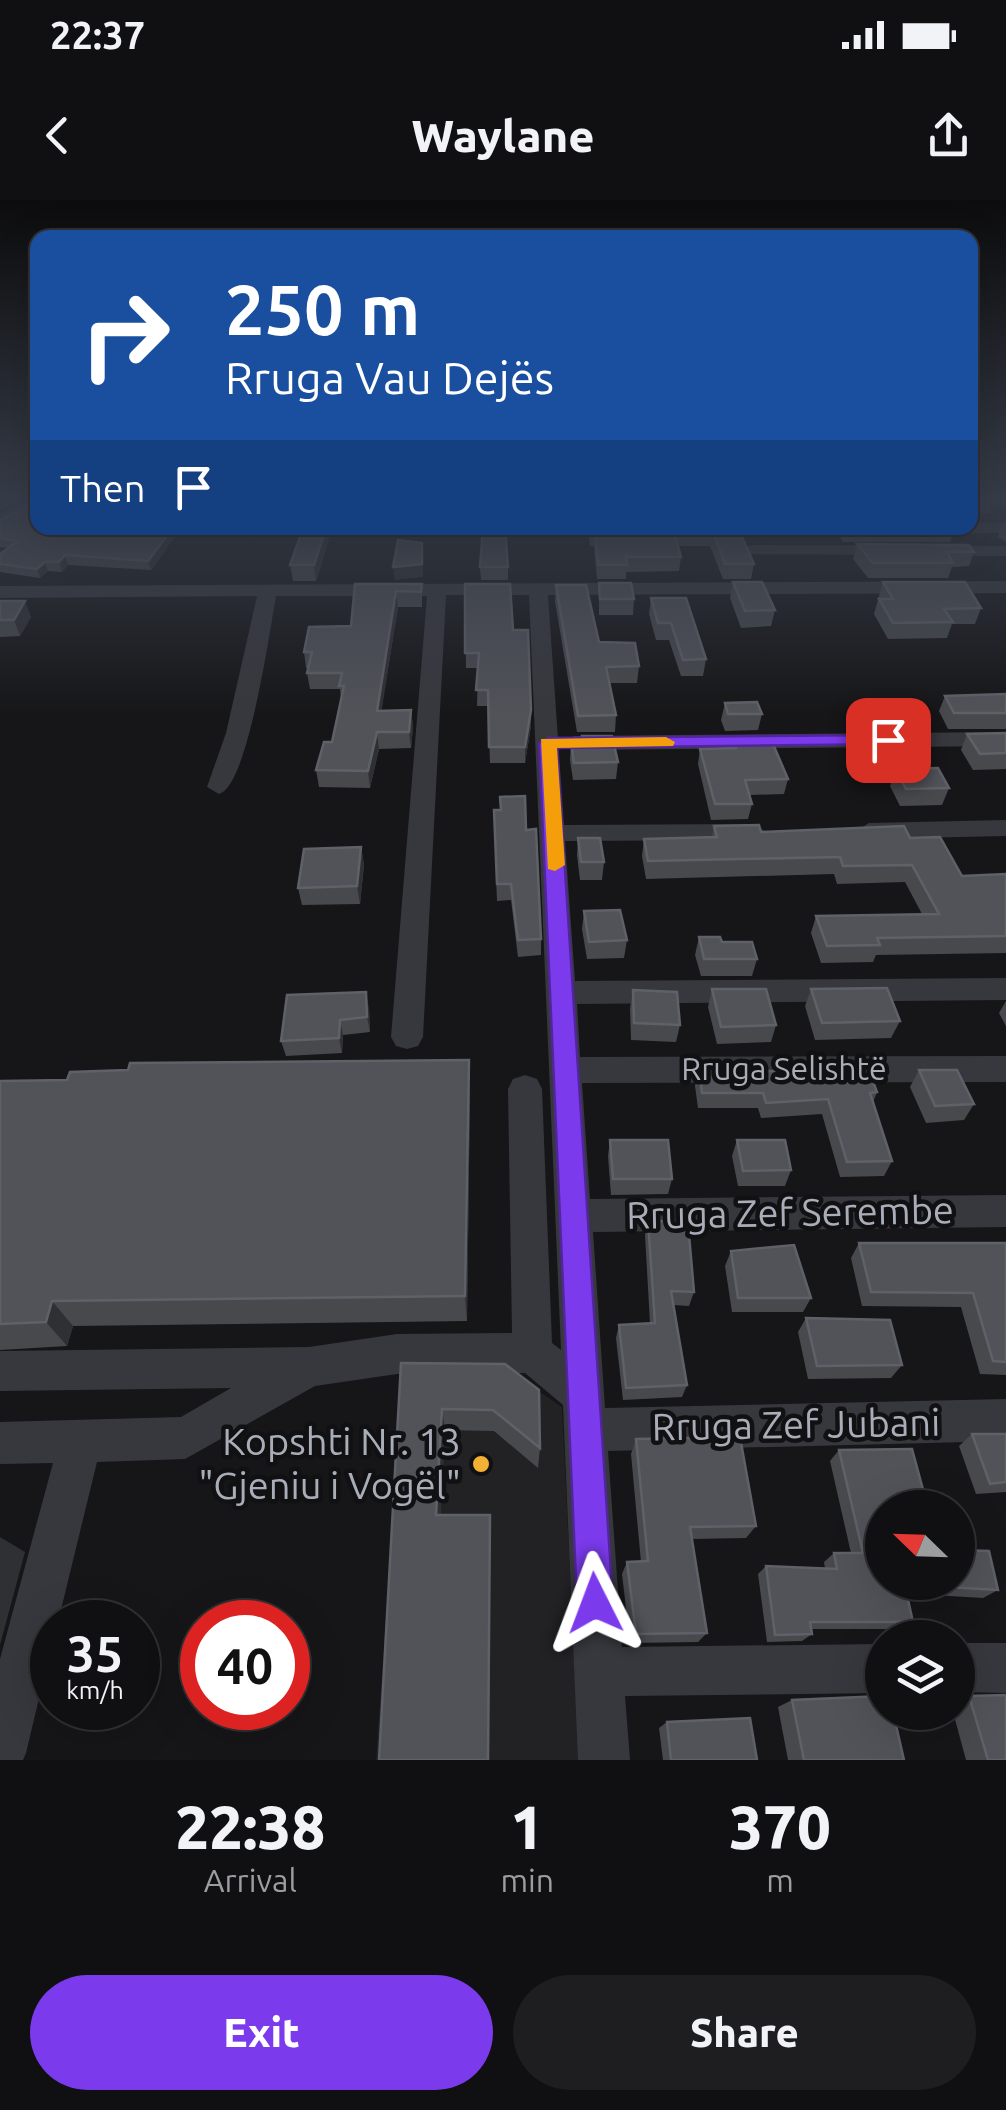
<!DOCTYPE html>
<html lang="en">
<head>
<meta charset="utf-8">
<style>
	:root { --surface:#101012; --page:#1e1e20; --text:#f1f3f6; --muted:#9c9d9f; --line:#303032; --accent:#7c3aed }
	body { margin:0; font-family:Ubuntu,sans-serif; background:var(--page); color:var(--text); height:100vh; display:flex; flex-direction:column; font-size:38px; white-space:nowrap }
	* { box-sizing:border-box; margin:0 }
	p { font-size:32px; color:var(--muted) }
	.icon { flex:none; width:55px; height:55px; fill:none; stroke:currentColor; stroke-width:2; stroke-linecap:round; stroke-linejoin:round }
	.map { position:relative; height:1560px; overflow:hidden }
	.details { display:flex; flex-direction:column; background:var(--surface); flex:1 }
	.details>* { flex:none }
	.banner { position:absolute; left:30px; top:30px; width:948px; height:305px; border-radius:20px; box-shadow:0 10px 40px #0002,0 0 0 2px var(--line); background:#1a4fa0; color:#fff; overflow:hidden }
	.needle { width:65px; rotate:293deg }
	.tools { position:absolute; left:865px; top:1290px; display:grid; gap:20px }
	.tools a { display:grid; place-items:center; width:110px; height:110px; border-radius:50%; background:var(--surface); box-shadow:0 10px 40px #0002,0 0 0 2px var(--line); font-size:50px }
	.speed { position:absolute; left:30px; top:1400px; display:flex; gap:20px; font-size:50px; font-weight:700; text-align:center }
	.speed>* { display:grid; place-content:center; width:130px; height:130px; border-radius:50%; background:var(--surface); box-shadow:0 10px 40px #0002,0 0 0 2px var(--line); line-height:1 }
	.speed small { font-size:25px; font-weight:400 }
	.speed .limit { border:15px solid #d22; background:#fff; color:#111 }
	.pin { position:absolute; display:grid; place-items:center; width:85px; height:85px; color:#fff; margin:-42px; border-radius:20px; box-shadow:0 5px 15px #0006 }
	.me { position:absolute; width:110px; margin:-55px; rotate:357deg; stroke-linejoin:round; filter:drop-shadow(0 0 8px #0008) }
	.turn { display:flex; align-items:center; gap:35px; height:210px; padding:0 30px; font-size:45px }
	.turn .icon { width:130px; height:130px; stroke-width:2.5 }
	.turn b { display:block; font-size:70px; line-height:85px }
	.then { display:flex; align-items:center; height:95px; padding:0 30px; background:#0003; gap:20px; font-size:38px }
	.eta { display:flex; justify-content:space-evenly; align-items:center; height:170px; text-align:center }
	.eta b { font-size:60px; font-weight:800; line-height:70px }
	.button { display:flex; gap:20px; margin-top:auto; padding:20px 30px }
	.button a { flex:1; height:115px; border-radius:60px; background:var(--accent); color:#fff; font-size:40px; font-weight:800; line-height:115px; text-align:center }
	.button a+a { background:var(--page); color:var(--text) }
	.status { display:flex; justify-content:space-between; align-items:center; height:70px; padding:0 50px; background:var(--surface); direction:ltr }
	.status svg { height:28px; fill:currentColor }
	header { display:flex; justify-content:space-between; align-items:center; height:130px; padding:0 30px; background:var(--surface); font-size:45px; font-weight:800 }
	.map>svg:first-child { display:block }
	.built { fill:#222225 }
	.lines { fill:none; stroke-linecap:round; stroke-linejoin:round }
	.minor { fill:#37383d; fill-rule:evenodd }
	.wall { fill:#47494d }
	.shaded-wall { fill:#2f3033 }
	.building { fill:#525359; stroke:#5f6168; stroke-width:2.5 }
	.route { fill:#7c3aed; stroke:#51269a; stroke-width:2.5 }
	.slow { fill:#f59e0b }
	.poi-dot { fill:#f2b134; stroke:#111113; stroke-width:4 }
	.labels { text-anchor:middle; stroke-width:9; stroke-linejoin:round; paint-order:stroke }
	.street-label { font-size:32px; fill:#a8adb8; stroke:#111113 }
	.near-street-label { font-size:38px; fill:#a8adb8; stroke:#111113 }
	.near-poi-label { font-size:38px; fill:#a8adb8; stroke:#111113; text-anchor:end }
</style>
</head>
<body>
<div class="status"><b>22:37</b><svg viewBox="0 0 49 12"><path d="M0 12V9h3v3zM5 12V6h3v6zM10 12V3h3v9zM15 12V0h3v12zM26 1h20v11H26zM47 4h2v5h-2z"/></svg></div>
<header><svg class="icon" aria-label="back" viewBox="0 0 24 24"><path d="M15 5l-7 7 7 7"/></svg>Waylane<svg class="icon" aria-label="share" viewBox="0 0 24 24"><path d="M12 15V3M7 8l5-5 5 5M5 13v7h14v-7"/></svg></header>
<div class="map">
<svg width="1006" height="1560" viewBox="0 0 1006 1560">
	<rect width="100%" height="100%" fill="#161618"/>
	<path class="built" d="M510,1172L562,1207L579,1560H376L403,1176Z"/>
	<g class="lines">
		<g class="minor">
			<path d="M28,298H38V306L0,326V314Z"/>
			<path d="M970,323H1006V333L743,334L734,329L970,328Z"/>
			<path d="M753,345L1006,346V356L747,354V346Z"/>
			<path d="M1006,381V393L548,395L564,625L753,624L766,632L753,640L565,641L575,781L1006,778V800L577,804L580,857L1006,856V882L582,883L590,999L1006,995V1027L593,1032L605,1208L1006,1199V1241L608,1251L622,1447L882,1444V1493L625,1496L630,1560H578L563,1205L525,1173L397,1174L315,1186L185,1259L97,1262L58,1422H52V1444L26,1553L23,1560H0V1459L53,1263L0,1264V1222L181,1217L231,1188L0,1191V1151L309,1147L397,1134L512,1133L508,889L513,879L525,875L537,879L542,889L552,1143L561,1150L529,395H446L423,837L418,846L407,849L396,846L391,837L427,396H276C270,429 248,587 219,594L207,587L226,533L257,396L0,398V386Z"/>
			<path d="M1006,532V546L574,550L562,543L574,536Z"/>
			<path d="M1006,620V636L869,639L856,631L869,623Z"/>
			<path d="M958,1443H1006V1493L958,1492Z"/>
		</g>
	</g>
	<g class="wall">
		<path d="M970,298H995L990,313H970Z"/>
		<path d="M0,320L38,328H181L151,370L68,365L62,372L48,371L40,378L0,372V354L8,348L0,347Z"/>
		<path d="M1006,321V342L998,337L1004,322Z"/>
		<path d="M303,328H329L330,336L316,381H293L290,365Z"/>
		<path d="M363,328H399L398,334H364Z"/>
		<path d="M588,328H738L754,364L751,379H723L710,346H678L681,357L679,371L626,372V379H597L594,346H590Z"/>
		<path d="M843,328H955L950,342H843L840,337Z"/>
		<path d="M857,344L974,352L969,366L952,367L948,378H868L853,359Z"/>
		<path d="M480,367H508V380H481Z"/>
		<path d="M733,382L775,410L771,426L741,428L730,398Z"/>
		<path d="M883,382L981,408L975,424H952L947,438L888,439L874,414Z"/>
		<path d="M599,383L634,399L633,415H599Z"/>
		<path d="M355,384H422V407H398L381,511L411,510L413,527L411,548L379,549L370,588L319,587L316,570L332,542L341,499L340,489H310L307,473L308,468H306L304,452L351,426Z"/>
		<path d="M465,384L513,430L531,526L525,563H490L488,506H477L478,468H466Z"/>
		<path d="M556,385L599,442L639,466L637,483H609L616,515L615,532H577L555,401Z"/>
		<path d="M651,398L706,459L703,476H681L669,440H656L649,414Z"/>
		<path d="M0,401L31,417L20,436L0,437Z"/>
		<path d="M1006,494V529H948L939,511L945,496Z"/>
		<path d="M725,503L762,514L758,530L725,531L721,520Z"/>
		<path d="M1006,533V569L973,570L961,550L967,534Z"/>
		<path d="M582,536L618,562L616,579L573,580L570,560L571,542H581Z"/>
		<path d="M734,537L788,579L784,594L749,595L752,604L748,619L711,620L698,564L700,549L732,548Z"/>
		<path d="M896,569L949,588L942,605L900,606L890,586Z"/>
		<path d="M500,597L526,630L541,739V755L518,757L511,700L497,701L494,627L501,610Z"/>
		<path d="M714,626L761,632L910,638L962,676L1006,674V753L876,755L873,762L821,763L811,733L816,716L922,714L905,682L837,684L834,674L646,679L642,656L644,639L712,637Z"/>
		<path d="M578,638L604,662L602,680H580L577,655Z"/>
		<path d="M361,647L364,665L360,704L302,705L298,688Z"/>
		<path d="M584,711L627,740L624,758L587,759L582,729Z"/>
		<path d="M699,737L757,759L752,776H701L695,755Z"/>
		<path d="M712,789L776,825L771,842L717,844L708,807Z"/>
		<path d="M811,789L900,821L891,838L815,840L805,806Z"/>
		<path d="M633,790L680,825L676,842L631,840L630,808Z"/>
		<path d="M1006,801V826L999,813Z"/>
		<path d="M369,808L370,832L343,835L342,853L286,856L281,841Z"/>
		<path d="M469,860L470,890L467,1121L73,1126L67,1146L0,1150V881L67,880Z"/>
		<path d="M919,870L974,904L964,920L926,923L910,887Z"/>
		<path d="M699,871L877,892L873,902L892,961L884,976L840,977L822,914L761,918L758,908H698L695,886Z"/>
		<path d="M610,940L672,979L668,994L611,995L608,956Z"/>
		<path d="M737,940L791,970L785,986H738L732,956Z"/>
		<path d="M648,1020L694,1092L689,1106L673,1105L687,1185L682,1197L623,1200L616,1138L619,1125L650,1123L645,1035Z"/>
		<path d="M859,1043H1006V1175L980,1174L961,1107L862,1106L851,1058Z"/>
		<path d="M731,1051L811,1098L803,1112H732L725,1066Z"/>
		<path d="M806,1118L902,1165L891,1178L808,1179L798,1132Z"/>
		<path d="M401,1163L539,1190L540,1248L538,1268L494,1231L445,1230L440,1315H490L489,1560H379Z"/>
		<path d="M972,1234H1006V1292L976,1294L959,1246Z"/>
		<path d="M636,1239L756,1326L746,1338L692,1339L707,1433L698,1442L630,1443L622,1374L627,1362H641L631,1254Z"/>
		<path d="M839,1250L882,1308L913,1422L900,1429H811L812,1434L802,1441L767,1442L758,1374L766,1366L825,1368L824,1362L834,1353H851L830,1261Z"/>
		<path d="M930,1382H958L998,1390L983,1398L933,1395Z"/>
		<path d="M969,1496L1006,1560H966L953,1512H958V1500Z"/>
		<path d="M792,1500L904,1560H788L778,1507Z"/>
		<path d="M667,1522L757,1560H663L659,1528Z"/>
	</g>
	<g class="shaded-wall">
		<path d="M2,298H21L0,310V299Z"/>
		<path d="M173,328H181L151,370L148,361Z"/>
		<path d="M326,328H329L330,336L316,381L314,365Z"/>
		<path d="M422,343L423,377L395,380L393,367Z"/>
		<path d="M65,355L68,365L62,372L59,362Z"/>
		<path d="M45,362L48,371L40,378L37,369Z"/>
		<path d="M396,391L398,407L379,527L377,511Z"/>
		<path d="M25,401L31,417L20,436L14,420Z"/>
		<path d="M411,510L413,527L411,548L409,532Z"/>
		<path d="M531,510V526L525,563V547Z"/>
		<path d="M377,532L379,549L370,588L368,571Z"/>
		<path d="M361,647L364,665L360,704L357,686Z"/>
		<path d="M366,792L369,808L370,832L367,817Z"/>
		<path d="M340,820L343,835L342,853L339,838Z"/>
		<path d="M469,860L470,890L467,1121L465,1096Z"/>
		<path d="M52,1101L73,1126L67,1146L46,1122Z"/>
		<path d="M442,1209L445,1230L440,1332L436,1315Z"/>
		<path d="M0,1337L25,1352L0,1445Z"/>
	</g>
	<g class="building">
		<path d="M38,298V328H173L148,361L65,355L59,362H45L37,369L0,364V354L18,341L0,338V320L37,301Z"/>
		<path d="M303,328H326L314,365H290Z"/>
		<path d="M483,328H505L508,367H480Z"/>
		<path d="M591,328H738L754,364H725L713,332H674L681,357H626L627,365H598L595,332H591Z"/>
		<path d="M398,340L422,343V364L393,367Z"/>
		<path d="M857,344L969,345L974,352H947L953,363H873Z"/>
		<path d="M733,382H762L775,410L745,411Z"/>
		<path d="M883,382H965L981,408L944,409L953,422L893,423L879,399H893Z"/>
		<path d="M599,383H631L634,399H600Z"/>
		<path d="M355,384H422L421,392L396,391L377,511L411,510L409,532H377L368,571L316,570L324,542H332L344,486H339L342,473H307L312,452H304L309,427L351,426Z"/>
		<path d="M465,384H510L513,430H528L531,510L525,547H489L488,490H476L479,453H465Z"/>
		<path d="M556,385H586L599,442L635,443L639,466L606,467L616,515L578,516Z"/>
		<path d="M651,398H686L706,459L683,460L671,423H658Z"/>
		<path d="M0,401H25L14,420H0Z"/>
		<path d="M1006,494V513H954L945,496Z"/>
		<path d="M757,502L762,514H728L725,503Z"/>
		<path d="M1006,533V553L980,554L967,534Z"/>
		<path d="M582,536H612L618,562L574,563L571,542H583Z"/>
		<path d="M734,537H770L788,579L745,580L752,604H715L700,549L736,548Z"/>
		<path d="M938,568L949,588L906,589L896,569Z"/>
		<path d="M525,596L526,630L536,629L541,739L518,740L511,684H497L494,610H501L500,597Z"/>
		<path d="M759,625L761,632L904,626L910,638L940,637L962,676L1006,674V736L877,738L880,745L827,746L816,716L939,714L912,665L843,666L840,657L648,661L644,639L717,637L714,626Z"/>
		<path d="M578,638H600L604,662H581Z"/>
		<path d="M361,647L357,686L298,688L304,649Z"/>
		<path d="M620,710L627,740L589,742L584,711Z"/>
		<path d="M699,737H720L722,742H752L757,759H704Z"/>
		<path d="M887,788L900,821L822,823L811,789Z"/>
		<path d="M712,789H766L776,825L721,827Z"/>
		<path d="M633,790L677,792L680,825L634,823Z"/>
		<path d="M366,792L367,817L340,820L339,838L281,841L287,795Z"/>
		<path d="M469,860L465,1096L52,1101L46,1122L0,1124V881L67,880L70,872L128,870L130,863Z"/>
		<path d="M919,870H957L974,904L935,906Z"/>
		<path d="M699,871H869L877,892L870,893L892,961L847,962L828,899L766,903L763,893H702Z"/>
		<path d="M610,940H668L672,979H613Z"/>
		<path d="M737,940H785L791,970L743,971Z"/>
		<path d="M648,1020L688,1023L694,1092L671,1091L687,1185L626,1188L619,1125L655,1123Z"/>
		<path d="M859,1043H1006V1162L993,1161L973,1093L871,1092Z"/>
		<path d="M794,1045L811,1098H738L731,1051Z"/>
		<path d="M806,1118L890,1120L902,1165L817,1166Z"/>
		<path d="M401,1163L505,1164L539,1190L540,1248L493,1210L442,1209L436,1315H490L488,1560H379Z"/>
		<path d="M972,1234H1006V1282L990,1284Z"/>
		<path d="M740,1237L756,1326L690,1327L707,1433L636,1434L627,1362L648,1361L636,1239Z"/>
		<path d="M912,1249L928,1308H882V1382H904L913,1422H810L812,1434L775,1435L766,1366L837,1369L834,1353H863L839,1250Z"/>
		<path d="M958,1350L989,1351L998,1390L946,1387L945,1382H958Z"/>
		<path d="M1006,1495V1560H988L969,1496Z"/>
		<path d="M882,1496V1512H893L904,1560H804L792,1500Z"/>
		<path d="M750,1518L757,1560H671L667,1522Z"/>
	</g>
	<linearGradient id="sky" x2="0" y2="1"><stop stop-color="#0c0c0d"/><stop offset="0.58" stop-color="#363c48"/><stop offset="1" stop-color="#363c48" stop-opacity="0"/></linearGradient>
	<rect width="1006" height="516" fill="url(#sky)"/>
	<path class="route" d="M888,535L894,537V544L557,548L613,1403L608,1415L595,1421L583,1415L577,1403L539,543L548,538Z"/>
	<path class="slow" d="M666,537L675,542L673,546L557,548L565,665L555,671L548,669L541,539Z"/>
	<circle class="poi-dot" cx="481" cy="1264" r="10"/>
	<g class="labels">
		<g class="street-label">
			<text x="784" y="880">Rruga Selishtë</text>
		</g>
		<g class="near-street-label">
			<text transform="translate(790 1013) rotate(-1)" y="13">Rruga Zef Serembe</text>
			<text transform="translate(796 1225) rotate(-1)" y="13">Rruga Zef Jubani</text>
		</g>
		<g class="near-poi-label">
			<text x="461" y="1255">Kopshti Nr. 13<tspan x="461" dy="44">"Gjeniu i Vogël"</tspan></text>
		</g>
	</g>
</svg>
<div class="tools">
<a><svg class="needle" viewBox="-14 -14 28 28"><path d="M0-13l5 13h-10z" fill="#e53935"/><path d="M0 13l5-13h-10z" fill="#9c9d9f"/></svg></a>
<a><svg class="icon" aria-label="layers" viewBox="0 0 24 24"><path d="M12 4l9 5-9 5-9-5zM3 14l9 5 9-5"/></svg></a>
</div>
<div class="speed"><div>35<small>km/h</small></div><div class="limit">40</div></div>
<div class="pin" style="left:888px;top:540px;background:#d93025"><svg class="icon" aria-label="arrive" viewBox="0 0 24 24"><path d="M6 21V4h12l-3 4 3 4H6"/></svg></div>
<svg class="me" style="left:595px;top:1403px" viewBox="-20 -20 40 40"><path d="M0-17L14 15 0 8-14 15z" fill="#7c3aed" stroke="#fff" stroke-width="4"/></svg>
<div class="banner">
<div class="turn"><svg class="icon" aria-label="right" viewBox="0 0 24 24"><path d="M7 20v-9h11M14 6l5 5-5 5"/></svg><div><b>250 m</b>Rruga Vau Dejës</div></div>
<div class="then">Then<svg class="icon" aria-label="arrive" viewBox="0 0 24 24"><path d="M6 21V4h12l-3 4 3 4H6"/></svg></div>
</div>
</div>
<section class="details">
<div class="eta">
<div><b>22:38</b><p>Arrival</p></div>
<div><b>1</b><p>min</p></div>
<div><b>370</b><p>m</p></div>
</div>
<div class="button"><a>Exit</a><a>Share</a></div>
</section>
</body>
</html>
